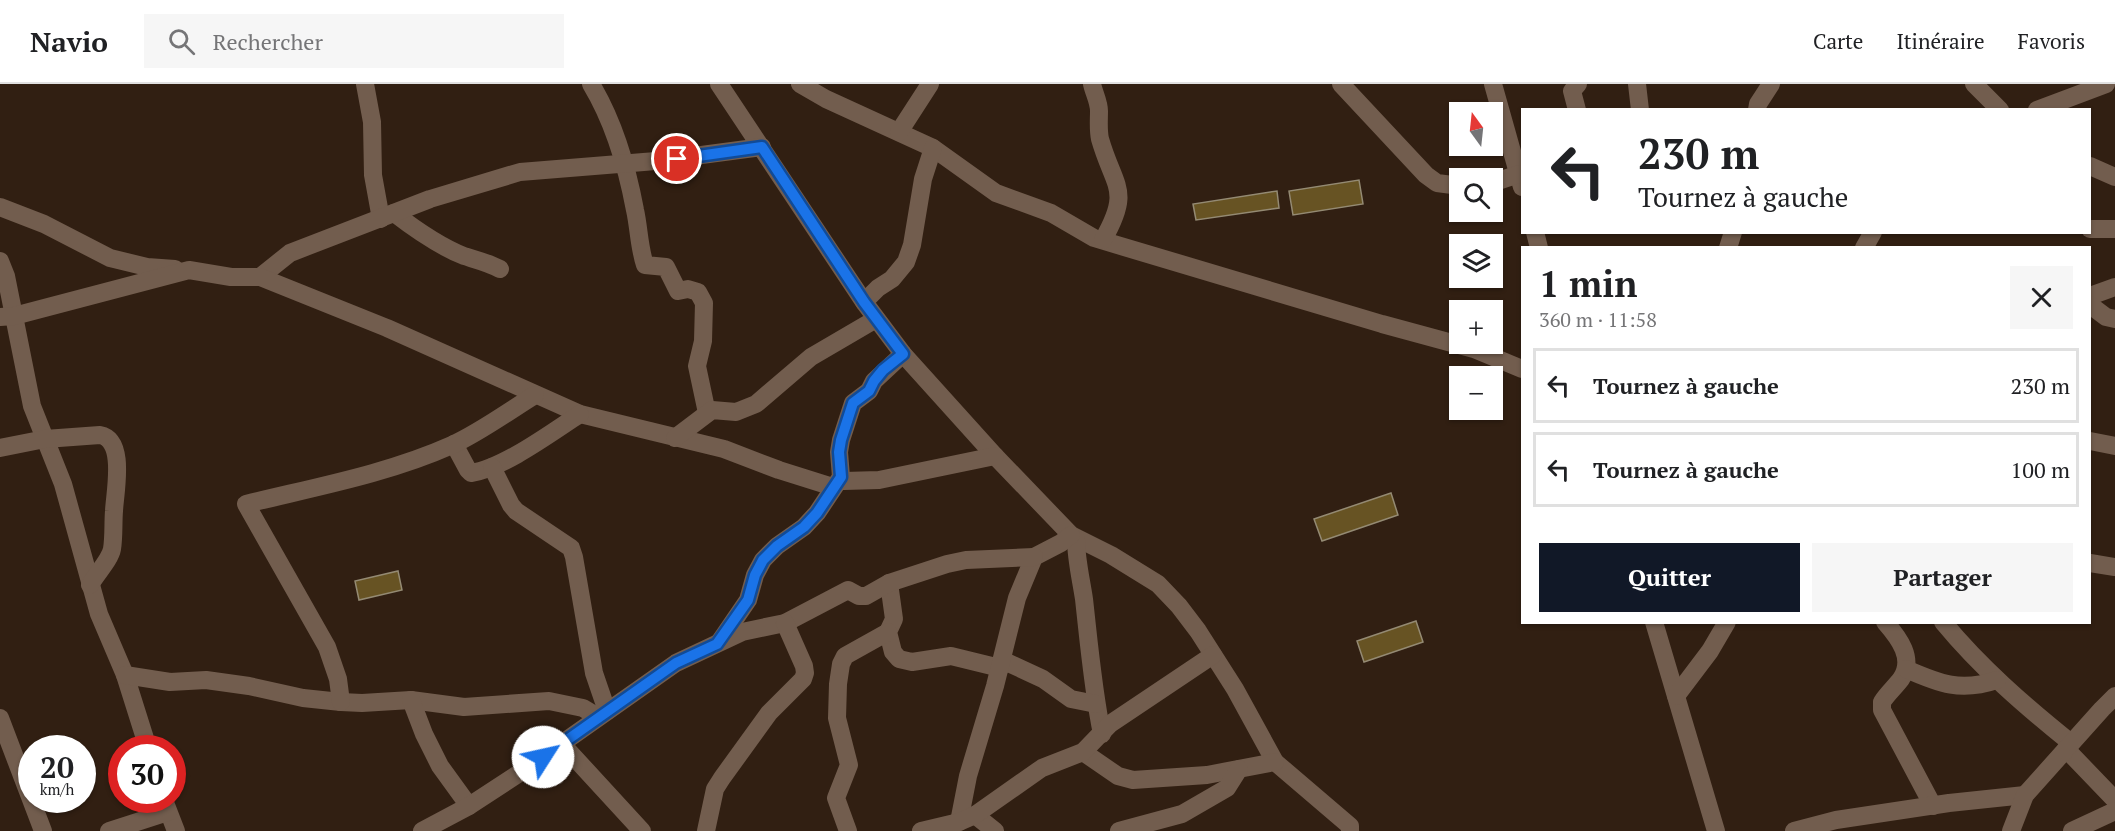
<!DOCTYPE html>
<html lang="fr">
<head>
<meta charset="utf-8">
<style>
	:root { --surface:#fff; --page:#f6f6f6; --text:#202124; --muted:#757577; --line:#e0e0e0; --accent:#111827 }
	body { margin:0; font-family:"PT Serif",serif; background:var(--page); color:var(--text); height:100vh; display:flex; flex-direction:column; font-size:22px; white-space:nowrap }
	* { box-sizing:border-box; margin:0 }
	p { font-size:20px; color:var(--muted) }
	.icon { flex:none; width:33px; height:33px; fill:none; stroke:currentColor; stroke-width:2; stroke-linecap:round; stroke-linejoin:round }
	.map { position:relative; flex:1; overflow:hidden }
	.panel { position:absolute; left:1521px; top:162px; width:570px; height:378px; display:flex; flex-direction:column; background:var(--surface); border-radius:0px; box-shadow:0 2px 4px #0004 }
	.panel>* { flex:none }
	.guide { position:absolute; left:1521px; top:24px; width:570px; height:126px; border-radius:0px; box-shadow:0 2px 4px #0004; background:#fff; color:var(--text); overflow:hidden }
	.needle { width:39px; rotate:345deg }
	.buttons { position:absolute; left:1449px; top:18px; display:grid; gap:12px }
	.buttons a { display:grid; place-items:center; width:54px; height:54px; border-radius:0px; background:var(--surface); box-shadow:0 2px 4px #0004; font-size:30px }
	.speed { position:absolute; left:18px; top:651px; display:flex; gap:12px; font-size:30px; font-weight:700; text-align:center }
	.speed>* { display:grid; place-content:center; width:78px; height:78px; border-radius:50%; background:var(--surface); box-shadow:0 2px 4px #0004; line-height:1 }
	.speed small { font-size:15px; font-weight:400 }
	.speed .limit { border:9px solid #d22; background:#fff; color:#111 }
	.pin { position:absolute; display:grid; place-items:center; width:51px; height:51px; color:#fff; margin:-26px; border:3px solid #fff; border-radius:50%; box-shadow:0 2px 6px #0007 }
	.me { position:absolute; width:66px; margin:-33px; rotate:55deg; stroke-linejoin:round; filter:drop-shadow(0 0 4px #0008) }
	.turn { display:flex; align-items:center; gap:21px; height:126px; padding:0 18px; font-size:27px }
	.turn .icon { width:78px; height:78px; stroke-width:2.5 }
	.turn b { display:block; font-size:42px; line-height:51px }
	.round { display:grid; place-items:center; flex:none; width:63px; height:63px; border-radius:0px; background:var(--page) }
	.headline { display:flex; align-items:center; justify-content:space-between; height:102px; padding:0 18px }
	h1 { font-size:36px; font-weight:700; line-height:45px }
	.primary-button { display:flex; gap:12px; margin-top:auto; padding:12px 18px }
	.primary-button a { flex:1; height:69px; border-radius:0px; background:var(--accent); color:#fff; font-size:24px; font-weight:700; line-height:69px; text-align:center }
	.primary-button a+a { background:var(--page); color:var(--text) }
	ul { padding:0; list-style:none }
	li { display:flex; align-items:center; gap:18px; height:75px; margin:0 12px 9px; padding:0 6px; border:3px solid var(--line); border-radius:0px }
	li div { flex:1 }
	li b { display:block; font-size:22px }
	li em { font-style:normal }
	header { display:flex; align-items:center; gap:36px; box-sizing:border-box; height:84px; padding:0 30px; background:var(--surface); border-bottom:2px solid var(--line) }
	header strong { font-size:28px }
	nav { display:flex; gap:33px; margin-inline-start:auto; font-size:21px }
	.search { width:420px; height:54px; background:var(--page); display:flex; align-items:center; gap:15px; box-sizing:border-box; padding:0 21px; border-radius:0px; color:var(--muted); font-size:22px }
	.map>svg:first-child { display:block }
	.building { fill:#675323; stroke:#948a73; stroke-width:1.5 }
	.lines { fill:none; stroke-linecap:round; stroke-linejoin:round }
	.minor { stroke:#725d4e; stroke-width:18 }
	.route-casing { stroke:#114b97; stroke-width:15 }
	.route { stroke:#1a73e8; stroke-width:10 }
</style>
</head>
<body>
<header>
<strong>Navio</strong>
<div class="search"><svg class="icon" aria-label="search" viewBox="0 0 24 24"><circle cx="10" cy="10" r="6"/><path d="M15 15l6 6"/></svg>Rechercher</div>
<nav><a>Carte</a><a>Itinéraire</a><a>Favoris</a></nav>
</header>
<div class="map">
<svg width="2115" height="747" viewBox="0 0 2115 747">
	<rect width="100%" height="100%" fill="#311f12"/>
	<g class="building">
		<path d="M1359,96L1363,120L1293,131L1289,107Z"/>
		<path d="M1277,107L1279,124L1196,136L1193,120Z"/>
		<path d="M1391,409L1398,431L1322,457L1314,435Z"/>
		<path d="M398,487L402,506L359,516L355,497Z"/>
		<path d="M1416,537L1423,558L1364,578L1357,557Z"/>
	</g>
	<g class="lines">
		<g class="minor">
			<path d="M365,0L372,38L373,91L381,135"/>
			<path d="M591,0C614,38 627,83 635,126C639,144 639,163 645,181L666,183L678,207L688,205L698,208L704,219L703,257L697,282L707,329"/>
			<path d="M719,0L864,218L903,270L995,372L1071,451L1111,471L1158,500L1179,522L1198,547L1235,605L1275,678L1350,742V747"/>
			<path d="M800,0L826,15L933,64L996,109L1051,129L1094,154L1382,240L1474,265L1522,285"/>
			<path d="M1092,0C1094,9 1099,18 1099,27C1099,36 1098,46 1100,55C1114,104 1132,105 1103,156"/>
			<path d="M1341,0L1426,91L1437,99L1460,102"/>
			<path d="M1493,0L1522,103"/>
			<path d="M1637,0L1640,26"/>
			<path d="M1974,0L2000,26"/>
			<path d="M1577,26L1572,7L1578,0"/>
			<path d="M1757,26L1758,20L1771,0"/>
			<path d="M2037,26L2106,0"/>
			<path d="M899,48L930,0"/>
			<path d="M2090,82L2115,93"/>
			<path d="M1492,99L1519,90"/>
			<path d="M0,123L44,140L110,174L147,183L175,185"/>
			<path d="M394,129C416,146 439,162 464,172C477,176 489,179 500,185"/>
			<path d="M2090,145H2115"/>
			<path d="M1535,148L1539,164"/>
			<path d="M1728,164L1733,148"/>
			<path d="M1864,164L1873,148"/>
			<path d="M0,177L6,192L32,322L63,400L99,530L125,591L148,664"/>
			<path d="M260,193L290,169L430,115L520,88L656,77L762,63"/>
			<path d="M2090,212L2115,203"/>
			<path d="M864,218L878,204L892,195L906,178L912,161L923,95L933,64"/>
			<path d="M2090,221L2106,233L2115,235"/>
			<path d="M0,233L14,232L189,186L231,193H260L387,244L580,330L724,365L779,386L833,403"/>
			<path d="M675,354L712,326L736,328L756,320L811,273L876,235"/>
			<path d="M2090,357L2115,362"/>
			<path d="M454,360L468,386L471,389C504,384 552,348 580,330"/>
			<path d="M0,364L45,355L100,351C126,356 115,407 114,427C113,439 114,453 112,465C110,476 96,490 90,501"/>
			<path d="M492,383L511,421L516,427L571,464L574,473L594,589L607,627"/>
			<path d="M841,393L844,397L879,396L995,372"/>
			<path d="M1076,455C1076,475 1081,495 1084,515C1089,560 1093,606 1102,650"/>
			<path d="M2090,479L2115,483"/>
			<path d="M889,499L894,535L888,548L893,568L899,575L912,578L951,572L1000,584"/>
			<path d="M1654,538L1716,747"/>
			<path d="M1885,538C1899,554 1915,575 1901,595C1895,603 1887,610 1882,618V626L1933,722"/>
			<path d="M1943,538C1981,584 2025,622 2071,659"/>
			<path d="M720,557L748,516L755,491L763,476L777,462L804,443L817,429L841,393L839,368L841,356L853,319L869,307L874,297L903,270"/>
			<path d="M1002,576L1043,595L1071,615L1096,620"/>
			<path d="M1906,585C1940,600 1961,608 1997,596"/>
			<path d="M125,591L170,598L206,596L249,602L303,614L341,618L362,619L411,616L464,623L549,617L583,624L598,633"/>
			<path d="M1676,612L1710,567L1727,538"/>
			<path d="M411,616L424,650L440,682L469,722"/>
			<path d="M341,618L338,595L327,563L246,420C315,403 387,390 452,361C479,349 509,327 535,311"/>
			<path d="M0,634L43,747"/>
			<path d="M562,660L642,747"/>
			<path d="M2066,665L2115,716"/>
			<path d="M1083,668L1118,692L1133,696L1207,691L1275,678"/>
			<path d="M164,716L176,747"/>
			<path d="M975,731L995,747"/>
			<path d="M959,738L968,692L995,602L1017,514L1034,473L1061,459L1071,451"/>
			<path d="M109,747L168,728"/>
			<path d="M422,747L469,722L524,686L676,579L742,548L785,539L848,506L859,512H866L889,499L947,480L966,476L1034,473"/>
			<path d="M706,747L715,705L722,694L769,629L803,595L805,589L804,582L785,539"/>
			<path d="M848,747L836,714L849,681L837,634L838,600L841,580L845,572L888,548"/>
			<path d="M921,747L959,738L975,731L1042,684L1083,668L1110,640L1213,571"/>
			<path d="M1119,747L1182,730L1227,704L1239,685"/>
			<path d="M1794,747L1836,736L1949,719L2025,711"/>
			<path d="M2011,747L2025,711L2102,625L2115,612"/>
			<path d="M2072,747L2115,727"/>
		</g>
	</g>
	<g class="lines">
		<defs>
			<path id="route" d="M543,673L676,579L717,560L748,516L755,491L763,476L777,462L804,443L817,429L841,393L839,368L841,356L853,319L869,307L874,297L883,286L903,270L864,218L762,63L677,75"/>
		</defs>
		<use href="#route" class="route-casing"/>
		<use href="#route" class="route"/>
	</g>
</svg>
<div class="buttons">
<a><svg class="needle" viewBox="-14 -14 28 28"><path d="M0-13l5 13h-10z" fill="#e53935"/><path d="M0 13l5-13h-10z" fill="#757577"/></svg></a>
<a><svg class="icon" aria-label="search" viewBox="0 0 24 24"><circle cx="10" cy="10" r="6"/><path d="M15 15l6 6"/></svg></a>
<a><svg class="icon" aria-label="layers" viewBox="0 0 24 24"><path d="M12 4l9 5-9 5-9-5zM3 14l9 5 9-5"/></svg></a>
<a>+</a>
<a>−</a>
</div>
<div class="speed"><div>20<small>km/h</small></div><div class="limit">30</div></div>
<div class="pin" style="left:677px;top:75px;background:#d93025"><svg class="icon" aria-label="arrive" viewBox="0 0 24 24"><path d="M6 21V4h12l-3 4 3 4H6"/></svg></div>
<svg class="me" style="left:543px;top:673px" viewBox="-20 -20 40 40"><circle r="19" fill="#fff"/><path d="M0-13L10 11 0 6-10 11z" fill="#1a73e8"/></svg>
<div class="guide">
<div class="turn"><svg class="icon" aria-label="left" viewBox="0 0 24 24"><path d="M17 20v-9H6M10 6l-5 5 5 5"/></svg><div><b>230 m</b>Tournez à gauche</div></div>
</div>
<section class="panel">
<div class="headline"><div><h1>1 min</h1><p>360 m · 11:58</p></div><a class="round"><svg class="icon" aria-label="close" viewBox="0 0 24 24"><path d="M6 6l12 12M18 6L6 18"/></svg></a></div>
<ul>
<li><svg class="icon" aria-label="left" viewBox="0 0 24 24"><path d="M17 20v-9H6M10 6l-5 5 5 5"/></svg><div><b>Tournez à gauche</b></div><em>230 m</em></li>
<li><svg class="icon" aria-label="left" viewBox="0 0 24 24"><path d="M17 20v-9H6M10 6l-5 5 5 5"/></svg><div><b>Tournez à gauche</b></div><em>100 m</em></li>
</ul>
<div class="primary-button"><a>Quitter</a><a>Partager</a></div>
</section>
</div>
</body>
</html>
